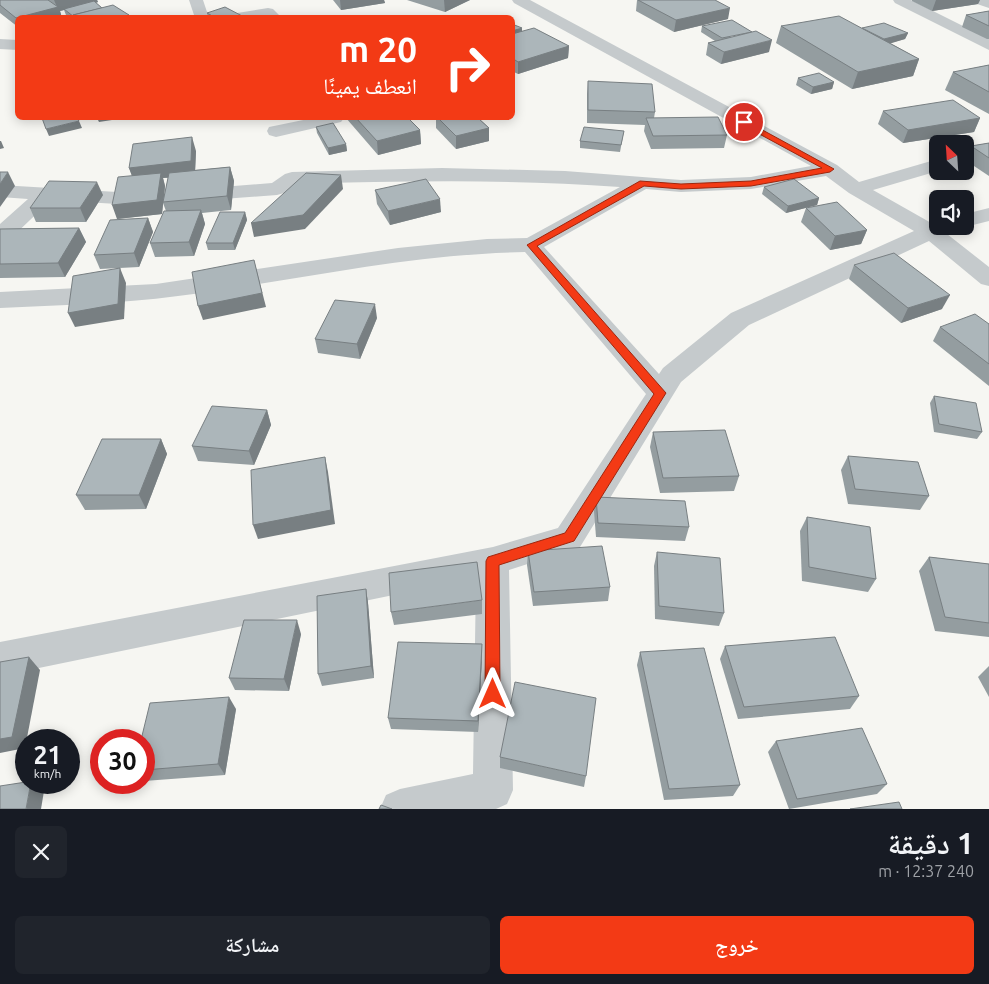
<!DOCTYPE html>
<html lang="ar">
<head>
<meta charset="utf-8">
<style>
	:root { --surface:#171b24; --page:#20242c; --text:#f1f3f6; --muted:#9ea1a6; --accent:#f33a15 }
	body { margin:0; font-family:Ubuntu,"Noto Naskh Arabic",sans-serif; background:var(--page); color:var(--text); direction:rtl; height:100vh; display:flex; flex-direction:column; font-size:19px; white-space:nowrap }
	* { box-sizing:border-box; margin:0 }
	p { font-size:16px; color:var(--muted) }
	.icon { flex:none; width:28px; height:28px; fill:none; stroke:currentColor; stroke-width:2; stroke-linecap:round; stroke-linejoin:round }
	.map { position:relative; height:809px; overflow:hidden; direction:ltr }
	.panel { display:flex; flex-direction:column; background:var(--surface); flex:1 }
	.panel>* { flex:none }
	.banner { position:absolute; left:15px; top:15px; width:500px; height:105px; border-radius:8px; box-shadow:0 2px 12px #0003; direction:rtl; background:#f33a15; color:#fff; overflow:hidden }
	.needle { width:32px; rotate:335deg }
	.controls { position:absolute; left:929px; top:135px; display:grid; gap:10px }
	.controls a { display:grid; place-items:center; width:45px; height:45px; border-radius:8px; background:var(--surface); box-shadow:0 2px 12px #0003; font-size:25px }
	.speed { position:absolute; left:15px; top:729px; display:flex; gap:10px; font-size:25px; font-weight:700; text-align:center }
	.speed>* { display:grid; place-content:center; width:65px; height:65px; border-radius:50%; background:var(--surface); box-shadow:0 2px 12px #0003; line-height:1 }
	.speed small { font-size:12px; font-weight:400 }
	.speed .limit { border:8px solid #d22; background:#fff; color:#111 }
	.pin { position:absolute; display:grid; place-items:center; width:42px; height:42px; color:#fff; margin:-21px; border:2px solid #fff; border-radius:50%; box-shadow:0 1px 5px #0007 }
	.me { position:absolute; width:55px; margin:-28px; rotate:0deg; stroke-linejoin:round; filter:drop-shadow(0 0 4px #0008) }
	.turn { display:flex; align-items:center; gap:18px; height:105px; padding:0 15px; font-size:22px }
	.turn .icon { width:65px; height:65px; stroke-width:2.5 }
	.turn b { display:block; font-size:35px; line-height:42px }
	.round { display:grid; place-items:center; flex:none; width:52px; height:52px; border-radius:8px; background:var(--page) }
	.overview { display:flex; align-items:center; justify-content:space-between; height:85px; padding:0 15px }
	h1 { font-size:30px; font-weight:600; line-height:38px }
	.cta { display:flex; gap:10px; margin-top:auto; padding:10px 15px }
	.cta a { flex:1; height:58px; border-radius:8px; background:var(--accent); color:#fff; font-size:20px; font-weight:600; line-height:58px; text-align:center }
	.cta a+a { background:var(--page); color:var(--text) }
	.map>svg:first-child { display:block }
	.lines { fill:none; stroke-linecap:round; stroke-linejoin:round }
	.street { fill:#c5cacc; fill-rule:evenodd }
	.wall { fill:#949da0; fill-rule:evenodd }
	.shaded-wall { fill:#787f82 }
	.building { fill:#acb6ba; stroke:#787f82 }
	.route { fill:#f33a15; stroke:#9e260e }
</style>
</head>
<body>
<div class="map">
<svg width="989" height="809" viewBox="0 0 989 809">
	<rect width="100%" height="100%" fill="#f6f6f2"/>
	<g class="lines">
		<g class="street">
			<path d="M189,0H203L209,18H195Z"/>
			<path d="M512,0H530L837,165L859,182L938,159V171L873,190L933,224L938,223V226H965V214L989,208V221L965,227L961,226L958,231L947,234L989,267V286L981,284L929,241L749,325L681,382L580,547L509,570L513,790L507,804L496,809H380L386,795L400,789L473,774L476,578L0,676V642L493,547L558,528L646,394L525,252C408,254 294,281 178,296C119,304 59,305 0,308V292L156,284L398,248L487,239L527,238L620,187C512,179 405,181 297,184L284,193L277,195L196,201L189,199L186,195L189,191L196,189L272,183L285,174L292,172L442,168L565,171L681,180L751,177L811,166L514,3ZM826,176L849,193L914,231L731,313L663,368L659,374L544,247L646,189L681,192L751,189Z"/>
			<path d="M893,0H911L989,39V50L895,3Z"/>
			<path d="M972,0H989V8L974,3Z"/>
			<path d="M268,8L273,9L282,18H224L231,14Z"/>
			<path d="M0,39L18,40V50L0,49Z"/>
			<path d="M313,118H344L341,122L276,137L269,135L267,131L269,127Z"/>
			<path d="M0,185L134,193L151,192L158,194L161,198L158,202L134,205L51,200L8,241L0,243V224L28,199L0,197Z"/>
		</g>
	</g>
	<g class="wall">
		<path d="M0,0H97L98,2L96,3L102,8L129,18H69L66,15L64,10L60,11L62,18H18V27L0,13Z"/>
		<path d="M333,0H384L385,3L341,10Z"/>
		<path d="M407,0H470L445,12Z"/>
		<path d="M637,0H715L728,19L674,32L636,11Z"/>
		<path d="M912,0H980L978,4L932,11L912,1Z"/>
		<path d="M989,11V39H987L962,27L966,15Z"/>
		<path d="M207,13L244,18H208Z"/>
		<path d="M512,24L522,31L569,46L568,58L518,74L512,71Z"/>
		<path d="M702,26L769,52L721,64L706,55L708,43L715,41L701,32Z"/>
		<path d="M781,26L862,28L908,33L905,39L890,43L919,59L913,76L852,89L776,43Z"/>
		<path d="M989,65V114L945,90L953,72Z"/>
		<path d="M798,78L834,82L832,89L811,94L796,85Z"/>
		<path d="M588,81L655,112L654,118L727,135L724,148L651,149L644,131L645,125L587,123V94Z"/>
		<path d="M883,111L980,118L974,132L903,143L878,124Z"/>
		<path d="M346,118H408L420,130L421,144L378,155Z"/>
		<path d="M436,118H478L489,128V141L456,149L436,128Z"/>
		<path d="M316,127L346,144L347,151L329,155L317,133Z"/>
		<path d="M624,131L620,152L580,148V141Z"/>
		<path d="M989,143V176L965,160L971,146Z"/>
		<path d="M196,151L195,170L230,167L234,181L231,210L202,213L205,224L194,256L155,257L150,243L166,211L163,203L162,214L117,219L132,176L129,168ZM163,178H168L164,198L165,186Z"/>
		<path d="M764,187L819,198L817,205L786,213L762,194Z"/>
		<path d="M375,190L441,212L390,225L377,204Z"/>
		<path d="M103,195L86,222H36L30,208Z"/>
		<path d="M806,208L867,230L861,244L830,250L801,222Z"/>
		<path d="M245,212L247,220L235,250H208L206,243Z"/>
		<path d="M148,218L153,232L139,267L100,269L94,255Z"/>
		<path d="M79,228L86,242L65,277L0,278V229Z"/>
		<path d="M854,265L942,309L901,323L849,279Z"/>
		<path d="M377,318L360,359L318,353L315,339Z"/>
		<path d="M989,324V386L933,341L940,327Z"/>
		<path d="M934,396L982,432L977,439L934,432L930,403Z"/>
		<path d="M267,410L271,425L254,465L198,461L192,446Z"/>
		<path d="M653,432L739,476L734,491L660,493L650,447Z"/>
		<path d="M161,439L167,454L146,509L85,510L76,495Z"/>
		<path d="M848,456L929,496L920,510L848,504L841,470Z"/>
		<path d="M596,497L689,527L685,541L596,537L594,511Z"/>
		<path d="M807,517L876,579L868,592L802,581L800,531Z"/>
		<path d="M528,551L610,587L608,601L533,606L527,565Z"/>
		<path d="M657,552L724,613L719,626L655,619L654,566Z"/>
		<path d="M929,557L989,564V637L935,631L919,571Z"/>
		<path d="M366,589L368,603L374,678L322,686L318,674Z"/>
		<path d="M482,600V614L394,625L391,612Z"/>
		<path d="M301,634L289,691L235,690L229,678Z"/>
		<path d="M482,644V657L478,732L391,729L388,718Z"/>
		<path d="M725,646L859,696L850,709L738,719L720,659Z"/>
		<path d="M640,652L740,785L733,796L664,800L637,665Z"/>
		<path d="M989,666V697L978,677Z"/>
		<path d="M236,709L225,775L144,781V740Z"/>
		<path d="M776,741L887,784L877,794L789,809L768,752Z"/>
		<path d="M500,757L586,776L584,787L500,768Z"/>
	</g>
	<g class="shaded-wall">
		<path d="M54,0H97L98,2L65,10L64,9V10L60,11L62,18H18V21L16,18L57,7Z"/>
		<path d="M340,0H384L385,3L341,10Z"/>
		<path d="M444,0H470L445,12Z"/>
		<path d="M936,0H980L978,4L932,11Z"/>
		<path d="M730,8L728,19L674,32L676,20Z"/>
		<path d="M129,15V18H118Z"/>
		<path d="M522,28V35L512,38V31Z"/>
		<path d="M908,33L905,39L882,46L884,39Z"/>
		<path d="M772,40L769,52L721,64L724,52Z"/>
		<path d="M569,46L568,58L518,74V62Z"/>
		<path d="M919,59L913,76L852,89L858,72Z"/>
		<path d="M834,82L832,89L811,94L813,87Z"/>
		<path d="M97,118H125L99,122Z"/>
		<path d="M980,118L974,132L903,143L908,130Z"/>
		<path d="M79,121L82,128L49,136L46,129Z"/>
		<path d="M489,128V141L456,149V136Z"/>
		<path d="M420,130L421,144L378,155L377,141Z"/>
		<path d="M192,137L196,151L195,174L163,178L165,186L162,214L117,219L112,205L134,181L129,168Z"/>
		<path d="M0,141H1L4,148L0,149Z"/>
		<path d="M346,144L347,151L329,155L328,148Z"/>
		<path d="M230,167L234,181L231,210L227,196Z"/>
		<path d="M8,172L15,186L0,207V184Z"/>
		<path d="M341,175L343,189L305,229L254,237L251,223Z"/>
		<path d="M97,182L103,195L86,222L80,208Z"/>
		<path d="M819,198L817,205L786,213L788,206Z"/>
		<path d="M440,199L441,212L390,225L388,211Z"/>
		<path d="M201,210L205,224L194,256L189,242Z"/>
		<path d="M245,212L247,220L235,250L233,243Z"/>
		<path d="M148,218L153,232L139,267L134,253Z"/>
		<path d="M79,228L86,242L65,277L58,263Z"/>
		<path d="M867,230L861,244L830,250L835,236Z"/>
		<path d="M254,260L266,307L203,320L198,306Z"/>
		<path d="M120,268L126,283L124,319L75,327L68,313Z"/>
		<path d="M950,295L942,309L901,323L908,308Z"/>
		<path d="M375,304L377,318L360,359L357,344Z"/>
		<path d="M267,410L271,425L254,465L249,451Z"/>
		<path d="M161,439L167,454L146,509L139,495Z"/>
		<path d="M325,457L328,472L335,524L258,539L253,525Z"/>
		<path d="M366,589L368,603L374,678L371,666Z"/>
		<path d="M297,620L301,634L289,691L284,679Z"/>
		<path d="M482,644V657L478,732V721Z"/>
		<path d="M29,657L40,670L25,748L0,753V739Z"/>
		<path d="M229,697L236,709L225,775L218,764Z"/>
		<path d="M31,782H34L44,791L41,809H26Z"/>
	</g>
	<g class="building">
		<path d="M0,0H48L58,7L16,18L0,5Z"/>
		<path d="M638,0H715L730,8L676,20Z"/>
		<path d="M94,1L102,8L73,15L74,17L64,9Z"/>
		<path d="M113,5L129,15L118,18H76L73,15Z"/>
		<path d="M225,7L244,17L216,18L207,13Z"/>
		<path d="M989,11V26L966,15Z"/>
		<path d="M839,16L919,59L858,72L781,26Z"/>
		<path d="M732,20L752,32L722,38L702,26Z"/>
		<path d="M884,23L908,33L884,39L862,28Z"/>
		<path d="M512,24L522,28L512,31Z"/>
		<path d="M534,28L569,46L518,62L512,58V34Z"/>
		<path d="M756,31L772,40L724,52L708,43Z"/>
		<path d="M989,65V92L953,72Z"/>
		<path d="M819,73L834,82L813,87L798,78Z"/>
		<path d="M588,81L652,84L655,112L588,110Z"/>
		<path d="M953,100L980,118L908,130L883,111Z"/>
		<path d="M718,117L727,135L653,136L646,118Z"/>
		<path d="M42,118H77L79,121L46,129Z"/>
		<path d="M356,118H408L420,130L377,141Z"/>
		<path d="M438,118H478L489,128L456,136Z"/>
		<path d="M333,123L346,144L328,148L316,127Z"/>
		<path d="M584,127L624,131L621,145L580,141Z"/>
		<path d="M192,137L191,161L129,168L133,144Z"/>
		<path d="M989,143V158L971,146Z"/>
		<path d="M230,167L227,196L163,202L169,173Z"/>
		<path d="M0,172H8L0,184Z"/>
		<path d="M161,173L157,200L112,205L118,177Z"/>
		<path d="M306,173L341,175L303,215L251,223Z"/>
		<path d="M426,179L440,199L388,211L375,190Z"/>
		<path d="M794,179L819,198L788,206L764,187Z"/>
		<path d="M49,181L97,182L80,208H30Z"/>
		<path d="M837,202L867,230L835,236L806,208Z"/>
		<path d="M201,210L189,242L150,243L164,211Z"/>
		<path d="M220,212H245L233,243H206Z"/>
		<path d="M148,218L134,253L94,255L110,220Z"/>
		<path d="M79,228L58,263L0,264V229Z"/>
		<path d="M894,253L950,295L908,308L854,265Z"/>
		<path d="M254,260L262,293L198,306L192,272Z"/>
		<path d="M120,268L118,304L68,313L73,276Z"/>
		<path d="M335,300L375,304L357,344L315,339Z"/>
		<path d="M975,314L989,324V364L940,327Z"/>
		<path d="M934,396L976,403L982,432L939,424Z"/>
		<path d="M212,406L267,410L249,451L192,446Z"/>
		<path d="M725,430L739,476L663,478L653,432Z"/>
		<path d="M102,439H161L139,495H76Z"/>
		<path d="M848,456L918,462L929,496L855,489Z"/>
		<path d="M325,457L331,510L253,525L251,470Z"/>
		<path d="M596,497L685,501L689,527L598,523Z"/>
		<path d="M807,517L870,527L876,579L809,567Z"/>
		<path d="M602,546L610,587L534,592L528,551Z"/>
		<path d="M657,552L720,558L724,613L659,606Z"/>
		<path d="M929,557L989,564V623L945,617Z"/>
		<path d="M477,562L482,600L391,612L389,573Z"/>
		<path d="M366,589L371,666L318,674L317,596Z"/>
		<path d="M244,620H297L284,679L229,678Z"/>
		<path d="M835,637L859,696L744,707L725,646Z"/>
		<path d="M398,642L482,644L478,721L388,718Z"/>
		<path d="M704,648L740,785L669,789L640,652Z"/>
		<path d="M29,657L12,737L0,739V662Z"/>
		<path d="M515,682L596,698L586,776L500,757Z"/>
		<path d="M229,697L218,764L144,770V740H141L150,703Z"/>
		<path d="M862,728L887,784L797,799L776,741Z"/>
		<path d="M26,782H31L26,809H0V786Z"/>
		<path d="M899,802L902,809H850Z"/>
		<path d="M381,805L392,809H379Z"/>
	</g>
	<path class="route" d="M741,121H746L834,169L830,172L751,186L681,189L644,186L537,246L666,393L574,541L499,565L500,694L498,700L493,702L487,700L485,694L486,561L488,557L565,533L654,394L527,245L640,181L681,184L751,181L822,168L741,124Z"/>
</svg>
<div class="controls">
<a><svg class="needle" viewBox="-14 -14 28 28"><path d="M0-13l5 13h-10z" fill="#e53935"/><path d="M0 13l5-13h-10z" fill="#9ea1a6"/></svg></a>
<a><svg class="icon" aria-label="sound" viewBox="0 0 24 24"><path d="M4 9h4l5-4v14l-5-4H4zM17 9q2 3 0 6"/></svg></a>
</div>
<div class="speed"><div>21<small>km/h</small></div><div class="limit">30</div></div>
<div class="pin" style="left:744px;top:122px;background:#d93025"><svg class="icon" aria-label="arrive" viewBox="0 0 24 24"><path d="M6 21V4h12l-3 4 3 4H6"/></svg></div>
<svg class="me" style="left:493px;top:694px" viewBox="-20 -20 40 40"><path d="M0-17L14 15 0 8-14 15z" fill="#f33a15" stroke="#fff" stroke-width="4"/></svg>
<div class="banner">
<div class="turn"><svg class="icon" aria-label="right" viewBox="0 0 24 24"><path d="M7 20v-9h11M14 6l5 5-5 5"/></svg><div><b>20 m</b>انعطف يمينًا</div></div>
</div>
</div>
<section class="panel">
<div class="overview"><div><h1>1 دقيقة</h1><p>240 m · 12:37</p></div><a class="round"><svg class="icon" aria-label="close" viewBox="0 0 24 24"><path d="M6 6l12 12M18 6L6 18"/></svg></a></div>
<div class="cta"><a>خروج</a><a>مشاركة</a></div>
</section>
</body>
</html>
